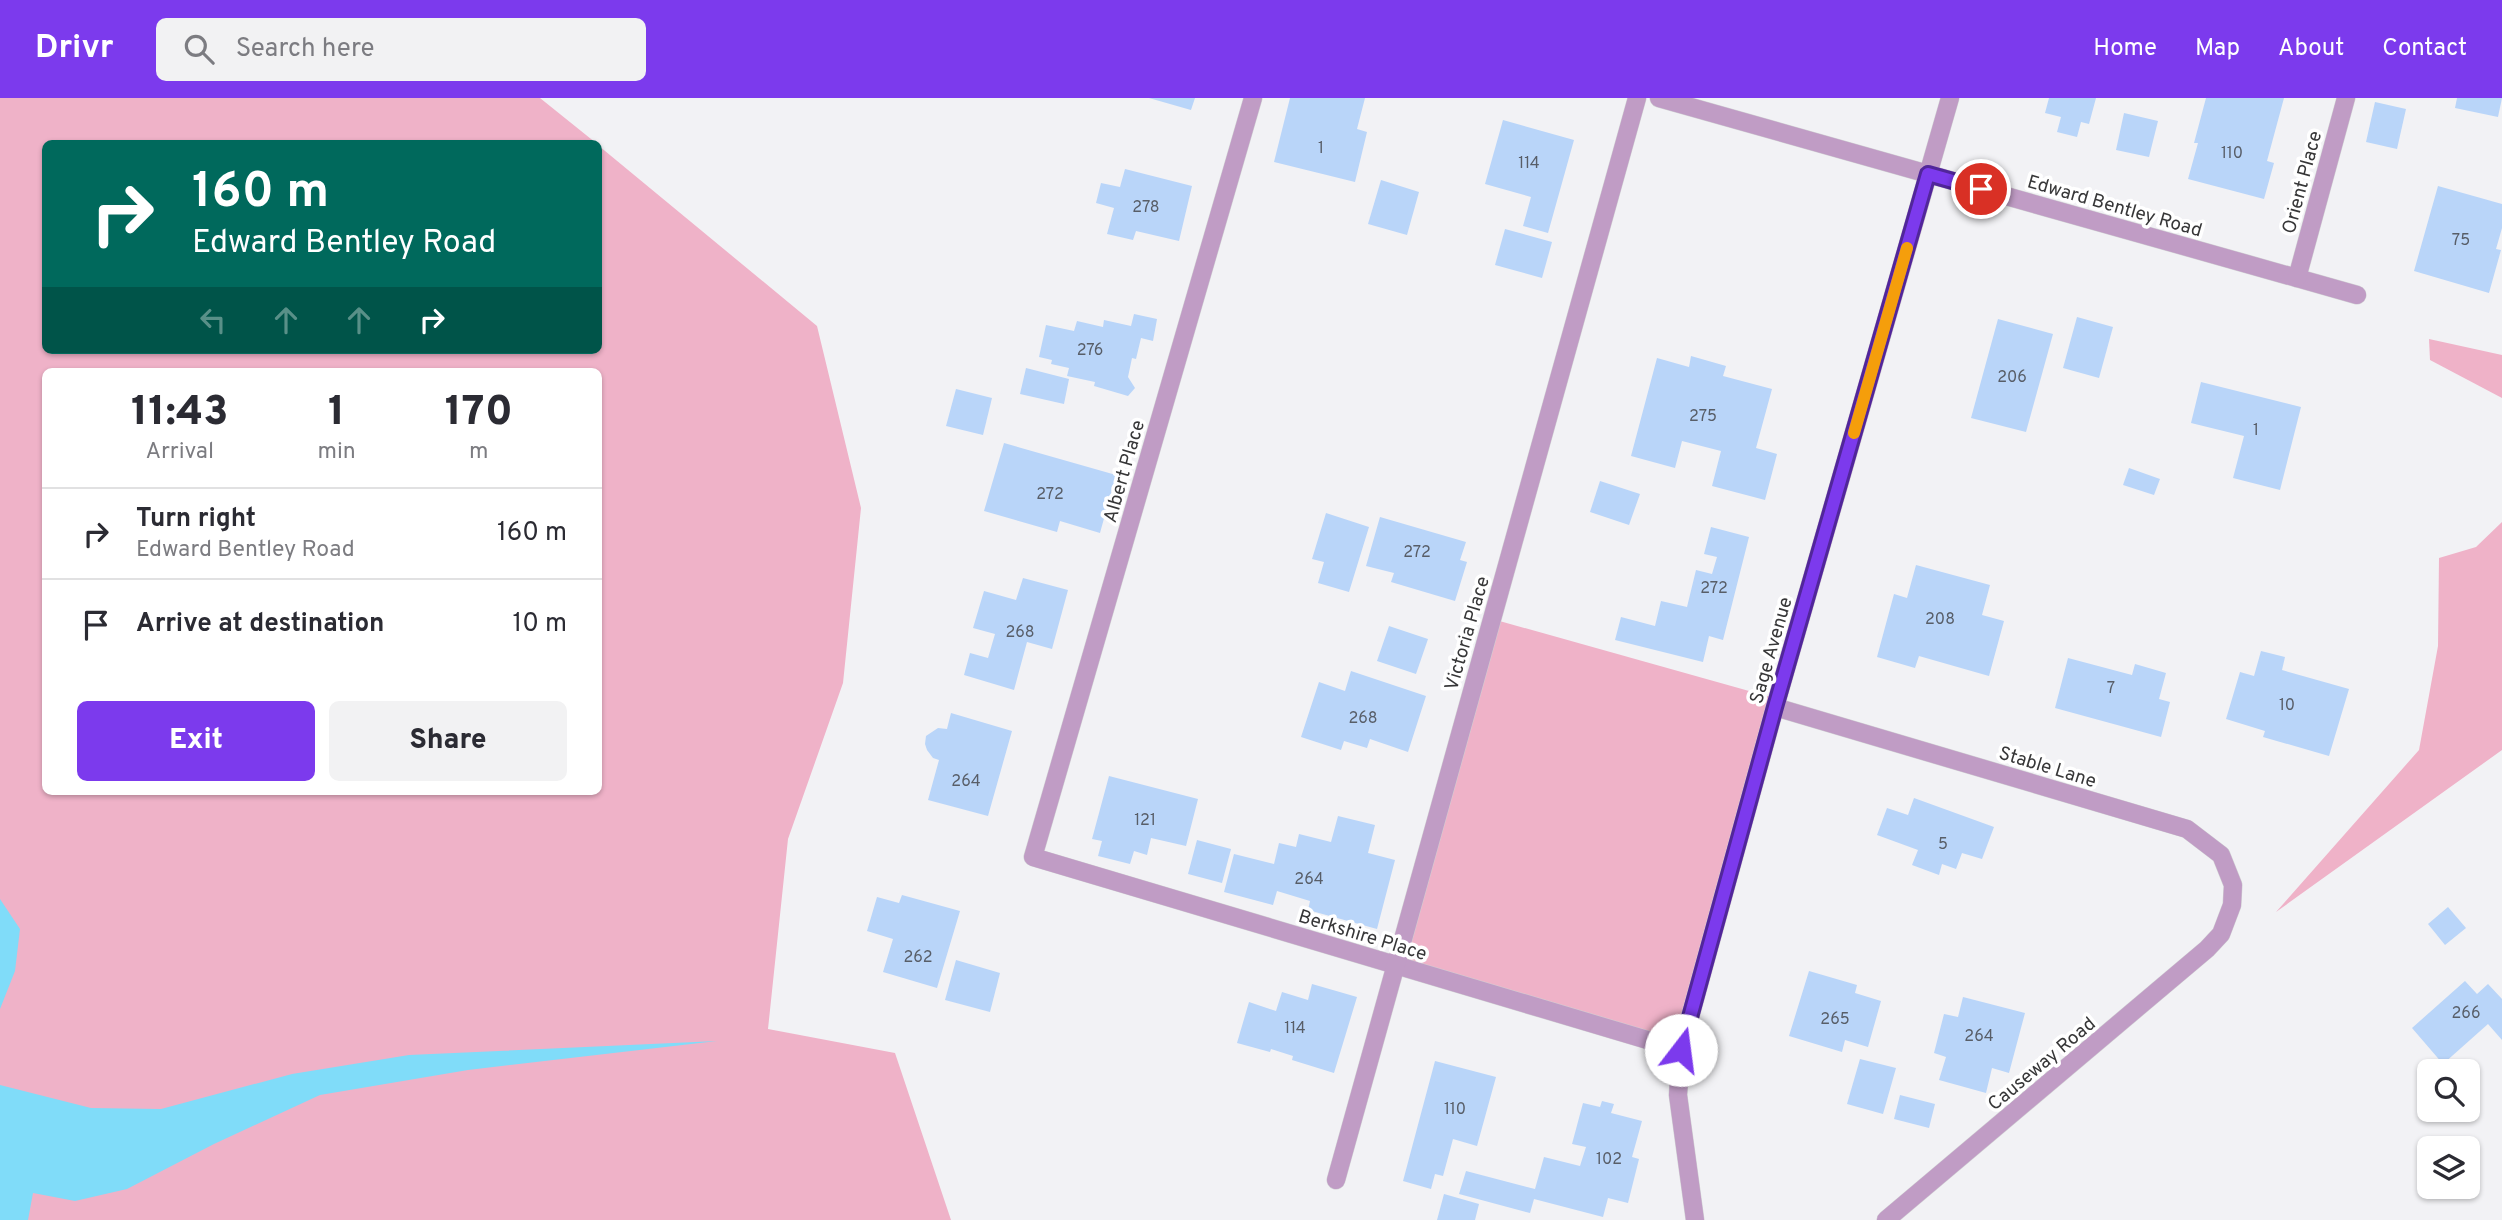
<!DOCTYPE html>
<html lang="en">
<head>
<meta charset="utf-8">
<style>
	:root { --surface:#fff; --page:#f2f2f3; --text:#2b2b33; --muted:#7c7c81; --line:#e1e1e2; --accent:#7c3aed }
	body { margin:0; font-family:Overpass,sans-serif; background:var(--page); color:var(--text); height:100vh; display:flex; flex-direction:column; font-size:26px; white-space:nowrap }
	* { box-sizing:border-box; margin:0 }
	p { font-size:23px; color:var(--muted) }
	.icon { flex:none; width:38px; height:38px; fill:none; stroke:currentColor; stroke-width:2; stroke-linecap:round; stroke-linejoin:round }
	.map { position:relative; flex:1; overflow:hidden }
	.sheet { position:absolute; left:42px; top:270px; width:560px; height:427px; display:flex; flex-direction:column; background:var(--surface); border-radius:10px; box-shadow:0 2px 5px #0004 }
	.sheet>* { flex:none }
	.hud { position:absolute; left:42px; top:42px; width:560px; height:214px; border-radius:10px; box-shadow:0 2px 5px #0004; background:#00695c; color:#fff; overflow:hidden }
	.controls { position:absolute; left:2417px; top:961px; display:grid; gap:14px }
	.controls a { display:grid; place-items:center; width:63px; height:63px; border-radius:10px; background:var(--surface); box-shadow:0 2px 5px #0004; font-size:35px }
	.pin { position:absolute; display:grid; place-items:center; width:60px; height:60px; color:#fff; margin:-30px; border:4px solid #fff; border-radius:50%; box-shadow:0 2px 7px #0007 }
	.me { position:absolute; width:77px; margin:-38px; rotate:15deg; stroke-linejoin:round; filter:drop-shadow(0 0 5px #0008) }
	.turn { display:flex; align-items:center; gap:24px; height:147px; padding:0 35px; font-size:32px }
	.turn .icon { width:91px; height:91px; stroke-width:2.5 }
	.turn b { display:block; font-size:49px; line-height:60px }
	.lanes { display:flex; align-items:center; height:66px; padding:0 35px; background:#0003; justify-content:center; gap:35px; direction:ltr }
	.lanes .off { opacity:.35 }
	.eta { display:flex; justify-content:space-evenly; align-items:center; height:119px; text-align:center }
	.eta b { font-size:42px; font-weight:800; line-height:49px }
	.cta { display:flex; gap:14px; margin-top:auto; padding:14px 35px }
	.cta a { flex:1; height:80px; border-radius:10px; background:var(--accent); color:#fff; font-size:28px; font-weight:800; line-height:80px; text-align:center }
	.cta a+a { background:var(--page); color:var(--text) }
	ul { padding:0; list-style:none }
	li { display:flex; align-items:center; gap:21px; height:91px; padding:0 35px; border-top:2px solid var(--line) }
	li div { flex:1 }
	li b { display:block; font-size:26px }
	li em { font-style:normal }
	header { display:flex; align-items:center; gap:42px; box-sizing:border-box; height:98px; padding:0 35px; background:var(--accent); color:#fff }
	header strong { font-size:33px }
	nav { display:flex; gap:38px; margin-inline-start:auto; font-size:24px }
	.search { width:490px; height:63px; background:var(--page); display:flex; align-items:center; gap:18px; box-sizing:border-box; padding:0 24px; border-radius:10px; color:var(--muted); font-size:26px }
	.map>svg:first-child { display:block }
	.green { fill:#efb2c8; fill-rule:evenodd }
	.water { fill:#80dcf9 }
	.building { fill:#b9d5f9 }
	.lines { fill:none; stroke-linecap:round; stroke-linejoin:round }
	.street-casing { stroke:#d0d0d3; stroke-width:19 }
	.street { stroke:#c09cc5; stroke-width:18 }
	.route-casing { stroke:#51269a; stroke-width:18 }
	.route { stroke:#7c3aed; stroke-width:12 }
	.slow { stroke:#f59e0b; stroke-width:12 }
	.labels { text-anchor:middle; stroke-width:7; stroke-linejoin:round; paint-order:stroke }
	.number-label { font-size:16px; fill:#585e68 }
	.street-label { font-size:19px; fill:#373738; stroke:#fff }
</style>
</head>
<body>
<header>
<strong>Drivr</strong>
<div class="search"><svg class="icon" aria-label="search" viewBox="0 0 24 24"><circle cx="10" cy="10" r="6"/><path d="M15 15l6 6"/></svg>Search here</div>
<nav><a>Home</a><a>Map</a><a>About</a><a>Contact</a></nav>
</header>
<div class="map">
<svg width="2502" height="1122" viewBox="0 0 2502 1122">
	<rect width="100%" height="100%" fill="#f2f2f5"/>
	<g class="green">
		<path d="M0,0H540L596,45L46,46V252H598L599,48L817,228L861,410L843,585L788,741L768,931L895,955L951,1122H0ZM46,273H598V693H46Z"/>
		<path d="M2429,241L2502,257V300L2430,262Z"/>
		<path d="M2502,424V652L2276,814L2419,652L2438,548L2439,460L2476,449Z"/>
		<path d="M1496,522L1774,600L1675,946L1398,866Z"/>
	</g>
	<g class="water">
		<path d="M0,801L20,831L15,873L0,911Z"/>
		<path d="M717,943L468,972L320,997L214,1046L127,1091L75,1103L33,1095L28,1122H0V987L91,1010L161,1011L292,976L409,957Z"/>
	</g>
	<g class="building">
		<path d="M1149,0H1195L1191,12Z"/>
		<path d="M1290,0H1365L1357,31L1367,34L1355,84L1274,64Z"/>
		<path d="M2049,0H2096L2089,26L2081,24L2077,39L2057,34L2061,19L2045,15Z"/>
		<path d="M2206,0H2284L2267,63L2274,65L2264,101L2188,81L2198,45H2194Z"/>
		<path d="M2457,0H2502L2498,19L2455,10Z"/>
		<path d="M2375,4L2406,11L2397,51L2366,44Z"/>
		<path d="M2124,15L2158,23L2149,59L2116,52Z"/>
		<path d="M1503,22L1574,42L1548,135L1523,128L1531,99L1485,86Z"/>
		<path d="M1125,71L1192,88L1179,143L1136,133L1133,142L1107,136L1114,110L1096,105L1101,85L1120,89Z"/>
		<path d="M1381,82L1419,94L1407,137L1368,126Z"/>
		<path d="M2438,88L2502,106V130L2496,151L2501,152L2489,195L2414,173Z"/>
		<path d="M1505,131L1552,144L1542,180L1495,167Z"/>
		<path d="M1134,216L1157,221L1153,243L1141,240L1136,261L1132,260L1128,279L1135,290L1128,298L1094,288L1095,284L1067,278L1069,270L1051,266L1052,262L1039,259L1046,227L1074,233L1077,223L1103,229L1104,222L1131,228Z"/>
		<path d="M2077,219L2113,229L2099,280L2063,270Z"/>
		<path d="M1998,221L2053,236L2026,334L1971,320Z"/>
		<path d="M1691,258L1726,268L1723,278L1772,291L1756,350L1777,356L1765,402L1712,388L1721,353L1682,343L1675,370L1631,358L1657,260L1689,269Z"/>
		<path d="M1026,270L1069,281L1064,306L1020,296Z"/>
		<path d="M2201,284L2301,309L2280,392L2233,380L2244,338L2191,325Z"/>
		<path d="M956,291L992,300L983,337L946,328Z"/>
		<path d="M1004,345L1116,377L1100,435L1060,423L1057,434L984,413Z"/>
		<path d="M2129,370L2160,381L2154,397L2123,387Z"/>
		<path d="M1600,383L1640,396L1629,427L1590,414Z"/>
		<path d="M1326,415L1369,429L1349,494L1318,485L1324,464L1312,461Z"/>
		<path d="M1380,419L1466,444L1460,462L1467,464L1455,503L1391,484L1394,475L1366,468Z"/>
		<path d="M1711,429L1749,439L1723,542L1709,538L1703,564L1615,542L1621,519L1655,528L1661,503L1687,509L1696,472L1712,476L1717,459L1704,456Z"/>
		<path d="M1916,467L1990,487L1982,517L2004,523L1989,578L1919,558L1915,570L1877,559L1894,496L1907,500Z"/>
		<path d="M1023,480L1068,492L1052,551L1027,544L1014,592L964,577L970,555L988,560L995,536L973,530L984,493L1016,502Z"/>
		<path d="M1389,528L1428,541L1416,576L1377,563Z"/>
		<path d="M2261,553L2285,559L2282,572L2349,591L2329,658L2263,639L2265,633L2226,621L2240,574L2254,578Z"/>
		<path d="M2068,560L2132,577L2135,566L2166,575L2159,601L2170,604L2161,639L2055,610Z"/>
		<path d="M1351,573L1426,598L1408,654L1370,641L1367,650L1344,643L1341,652L1301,639L1319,584L1345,593Z"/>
		<path d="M951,615L1012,633L988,718L928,702L939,662L933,660L927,652L925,646L926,638L938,630L947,631Z"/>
		<path d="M1109,678L1198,701L1186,748L1151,740L1147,757L1134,753L1130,766L1098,758L1102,743L1092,741Z"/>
		<path d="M1914,700L1994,729L1982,761L1962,755L1956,771L1942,766L1939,777L1912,767L1918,752L1877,737L1887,710L1908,717Z"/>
		<path d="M1338,718L1375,727L1368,755L1395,762L1377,831L1308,812L1310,803L1277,793L1273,807L1224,794L1234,756L1274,766L1279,745L1296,749L1299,736L1331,744Z"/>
		<path d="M1197,742L1231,751L1222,785L1188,776Z"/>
		<path d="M902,797L960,813L937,890L883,874L893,841L867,833L877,799L899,805Z"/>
		<path d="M2448,809L2466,830L2445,847L2428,826Z"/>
		<path d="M956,862L1000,875L990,914L945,902Z"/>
		<path d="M1809,873L1857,887L1855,895L1881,903L1868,949L1845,942L1842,954L1789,938Z"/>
		<path d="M2465,883L2477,896L2488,886L2502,901V942L2488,926L2443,966L2412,930Z"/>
		<path d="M1312,886L1357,899L1334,975L1292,962L1293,958L1271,951L1270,954L1237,945L1249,904L1276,913L1282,894L1308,902Z"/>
		<path d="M1963,899L2025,915L2009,975L1992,970L1986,995L1939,982L1946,959L1934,955L1944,916L1958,919Z"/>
		<path d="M1860,961L1896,970L1883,1016L1847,1006Z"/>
		<path d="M1435,963L1496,979L1477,1048L1453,1041L1443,1078L1435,1076L1431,1091L1403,1083Z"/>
		<path d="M1900,997L1935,1006L1929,1030L1894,1021Z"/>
		<path d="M1602,1003L1614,1006L1611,1015L1642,1023L1632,1059L1639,1061L1628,1105L1608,1100L1603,1119L1534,1101L1530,1115L1459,1096L1466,1073L1535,1091L1544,1059L1580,1068L1586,1049L1572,1046L1583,1005L1600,1009Z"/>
		<path d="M1444,1096L1479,1106L1475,1122H1437Z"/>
	</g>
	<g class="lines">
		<defs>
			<g id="street">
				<path d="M1253,0L1033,759L1681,952"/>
				<path d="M1659,0L2357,197"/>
				<path d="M2297,180L2346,0"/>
				<path d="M1775,609L2187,731L2221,757L2233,787L2232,807L2221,836L2207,851L1886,1122"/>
				<path d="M1336,1082L1637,0"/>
				<path d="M1695,1122L1678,997L1681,952L1775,609L1950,0"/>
			</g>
		</defs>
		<use href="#street" class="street-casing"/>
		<use href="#street" class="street"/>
	</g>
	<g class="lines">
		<defs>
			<path id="route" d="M1681,952L1775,609L1928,76L1981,91"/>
		</defs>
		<use href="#route" class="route-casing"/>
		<use href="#route" class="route"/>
		<path class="slow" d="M1854,335L1907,150"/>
	</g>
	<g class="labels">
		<g class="number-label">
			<text x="1321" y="55">1</text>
			<text x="2232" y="60">110</text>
			<text x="1529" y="70">114</text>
			<text x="1146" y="114">278</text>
			<text x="2461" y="147">75</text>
			<text x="1090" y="257">276</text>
			<text x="2012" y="284">206</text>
			<text x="1703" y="323">275</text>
			<text x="2256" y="337">1</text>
			<text x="1050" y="401">272</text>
			<text x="1417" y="459">272</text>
			<text x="1714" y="495">272</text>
			<text x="1940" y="526">208</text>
			<text x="1020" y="539">268</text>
			<text x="2111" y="595">7</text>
			<text x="2287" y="612">10</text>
			<text x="1363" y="625">268</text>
			<text x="966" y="688">264</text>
			<text x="1145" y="727">121</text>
			<text x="1943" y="751">5</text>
			<text x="1309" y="786">264</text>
			<text x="918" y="864">262</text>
			<text x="2466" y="920">266</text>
			<text x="1835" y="926">265</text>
			<text x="1295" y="935">114</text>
			<text x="1979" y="943">264</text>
			<text x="1455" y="1016">110</text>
			<text x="1609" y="1066">102</text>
		</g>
		<g class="street-label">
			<text transform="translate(2301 84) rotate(-75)" y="7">Orient Place</text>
			<text transform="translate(2115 107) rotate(16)" y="7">Edward Bentley Road</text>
			<text transform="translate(1123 373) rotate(-74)" y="7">Albert Place</text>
			<text transform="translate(1466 535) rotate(-74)" y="7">Victoria Place</text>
			<text transform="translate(1770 552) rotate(-74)" y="7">Sage Avenue</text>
			<text transform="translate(2048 668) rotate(17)" y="7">Stable Lane</text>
			<text transform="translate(1363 836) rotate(17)" y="7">Berkshire Place</text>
			<text transform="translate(2041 965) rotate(-40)" y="7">Causeway Road</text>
		</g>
	</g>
</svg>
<div class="controls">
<a><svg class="icon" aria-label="search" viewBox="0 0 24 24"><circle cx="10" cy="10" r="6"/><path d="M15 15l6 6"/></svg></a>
<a><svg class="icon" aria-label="layers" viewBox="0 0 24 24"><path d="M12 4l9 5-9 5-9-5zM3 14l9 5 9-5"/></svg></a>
</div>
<div class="pin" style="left:1981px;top:91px;background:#d93025"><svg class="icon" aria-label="arrive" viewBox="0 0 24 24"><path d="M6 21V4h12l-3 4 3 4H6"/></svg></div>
<svg class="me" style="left:1681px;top:952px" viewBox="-20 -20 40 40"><circle r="19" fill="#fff"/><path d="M0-13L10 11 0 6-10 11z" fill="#7c3aed"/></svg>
<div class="hud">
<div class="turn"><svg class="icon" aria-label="right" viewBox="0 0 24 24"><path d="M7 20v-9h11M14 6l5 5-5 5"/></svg><div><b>160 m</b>Edward Bentley Road</div></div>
<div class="lanes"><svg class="icon off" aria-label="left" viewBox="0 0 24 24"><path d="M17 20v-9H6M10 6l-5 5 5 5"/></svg><svg class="icon off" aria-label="ahead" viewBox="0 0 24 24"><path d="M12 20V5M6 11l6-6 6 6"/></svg><svg class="icon off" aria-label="ahead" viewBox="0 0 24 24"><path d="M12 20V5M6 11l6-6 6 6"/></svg><svg class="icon" aria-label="right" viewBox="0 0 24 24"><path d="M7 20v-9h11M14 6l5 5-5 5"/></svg></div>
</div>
<section class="sheet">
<div class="eta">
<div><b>11:43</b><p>Arrival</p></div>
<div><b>1</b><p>min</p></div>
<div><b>170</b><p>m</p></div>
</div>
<ul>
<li><svg class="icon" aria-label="right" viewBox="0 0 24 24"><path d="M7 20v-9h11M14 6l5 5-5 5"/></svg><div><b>Turn right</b><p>Edward Bentley Road</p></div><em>160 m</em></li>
<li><svg class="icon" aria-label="arrive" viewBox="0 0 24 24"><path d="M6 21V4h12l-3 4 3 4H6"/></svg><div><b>Arrive at destination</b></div><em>10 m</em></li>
</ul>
<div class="cta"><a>Exit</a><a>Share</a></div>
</section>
</div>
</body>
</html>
